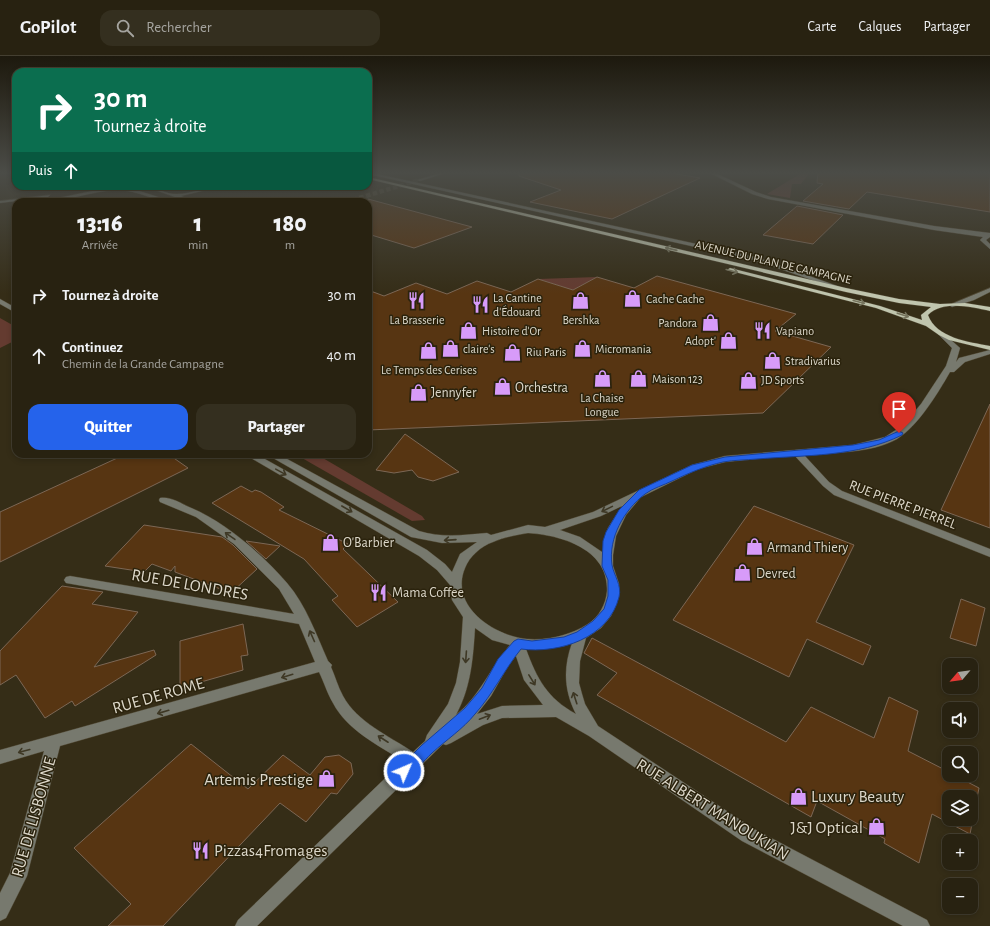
<!DOCTYPE html>
<html lang="fr">
<head>
<meta charset="utf-8">
<style>
	:root { --surface:#282211; --page:#342f1f; --text:#f1f3f6; --muted:#a5a49f; --line:#443f31; --accent:#2563eb }
	body { margin:0; font-family:"Alegreya Sans",sans-serif; background:var(--page); color:var(--text); height:100vh; display:flex; flex-direction:column; font-size:15px; white-space:nowrap }
	* { box-sizing:border-box; margin:0 }
	p { font-size:13px; color:var(--muted) }
	.icon { flex:none; width:22px; height:22px; fill:none; stroke:currentColor; stroke-width:2; stroke-linecap:round; stroke-linejoin:round }
	.map { position:relative; flex:1; overflow:hidden }
	.drawer { position:absolute; left:12px; top:142px; width:360px; height:260px; display:flex; flex-direction:column; background:var(--surface); border-radius:12px; box-shadow:0 2px 6px #0003,0 0 0 1px var(--line) }
	.drawer>* { flex:none }
	.banner { position:absolute; left:12px; top:12px; width:360px; height:122px; border-radius:12px; box-shadow:0 2px 6px #0003,0 0 0 1px var(--line); background:#0b6e4f; color:#fff; overflow:hidden }
	.needle { width:26px; rotate:241deg }
	.controls { position:absolute; left:942px; top:602px; display:grid; gap:8px }
	.controls a { display:grid; place-items:center; width:36px; height:36px; border-radius:8px; background:var(--surface); box-shadow:0 2px 6px #0003,0 0 0 1px var(--line); font-size:20px }
	.pin { position:absolute; display:grid; place-items:center; width:34px; height:34px; color:#fff; margin:-41px -17px; border-radius:50% 50% 50% 0; rotate:-45deg; box-shadow:0 0 4px #0007 }
	.pin .icon { rotate:45deg }
	.me { position:absolute; width:44px; margin:-22px; rotate:45deg; stroke-linejoin:round; filter:drop-shadow(0 0 3px #0008) }
	.turn { display:flex; align-items:center; gap:14px; height:84px; padding:0 16px; font-size:18px }
	.turn .icon { width:52px; height:52px; stroke-width:2.5 }
	.turn b { display:block; font-size:28px; line-height:34px }
	.then { display:flex; align-items:center; height:38px; padding:0 16px; background:#0003; gap:8px; font-size:15px }
	.eta { display:flex; justify-content:space-evenly; align-items:center; height:68px; text-align:center }
	.eta b { font-size:24px; font-weight:800; line-height:28px }
	.button { display:flex; gap:8px; margin-top:auto; padding:8px 16px }
	.button a { flex:1; height:46px; border-radius:12px; background:var(--accent); color:#fff; font-size:16px; font-weight:800; line-height:46px; text-align:center }
	.button a+a { background:var(--page); color:var(--text) }
	ul { padding:0; list-style:none }
	li { display:flex; align-items:center; gap:12px; height:60px; padding:0 16px }
	li div { flex:1 }
	li b { display:block; font-size:15px }
	li em { font-style:normal }
	header { display:flex; align-items:center; gap:24px; box-sizing:border-box; height:56px; padding:0 20px; background:var(--surface); border-bottom:1px solid var(--line) }
	header strong { font-size:19px }
	nav { display:flex; gap:22px; margin-inline-start:auto; font-size:14px }
	.search { width:280px; height:36px; background:var(--page); display:flex; align-items:center; gap:10px; box-sizing:border-box; padding:0 14px; border-radius:12px; color:var(--muted); font-size:15px }
	.map>svg:first-child { display:block }
	.green { fill:#643b30 }
	.building { fill:#573512; stroke:#7c6755; fill-rule:evenodd }
	.lines { fill:none; stroke-linecap:round; stroke-linejoin:round }
	.minor-tunnel { stroke:#4e4632; stroke-width:4.5; stroke-dasharray:4.5 2.5; stroke-linecap:butt }
	.minor-casing { stroke:#504833; stroke-width:1 }
	.major-casing { stroke:#504833; stroke-width:1 }
	.minor { fill:#77796e; fill-rule:evenodd }
	.major { fill:#c0c5ae; fill-rule:evenodd }
	.oneway { stroke:#76745e }
	.oneway2 { stroke:#3e3825 }
	.route { fill:#2563eb; stroke:#184099 }
	.labels { text-anchor:middle; stroke-width:3; stroke-linejoin:round; paint-order:stroke }
	.far-street-label { font-size:12px; fill:#dcd7c9; stroke:#2b230d }
	.far-poi-label { font-size:12px; fill:#dcd7c9; stroke:#2b230d; text-anchor:start }
	.poi-label { font-size:14px; fill:#dcd7c9; stroke:#2b230d; text-anchor:start }
	.street-label { font-size:14px; fill:#dcd7c9; stroke:#2b230d }
	.near-street-label { font-size:17px; fill:#dcd7c9; stroke:#2b230d }
	.near-poi-label { font-size:17px; fill:#dcd7c9; stroke:#2b230d; text-anchor:end }
</style>
</head>
<body>
<header>
<strong>GoPilot</strong>
<div class="search"><svg class="icon" aria-label="search" viewBox="0 0 24 24"><circle cx="10" cy="10" r="6"/><path d="M15 15l6 6"/></svg>Rechercher</div>
<nav><a>Carte</a><a>Calques</a><a>Partager</a></nav>
</header>
<div class="map">
<svg width="990" height="870" viewBox="0 0 990 870">
	<rect width="100%" height="100%" fill="#352d17"/>
	<g class="green">
		<path d="M803,116H810L801,128H792L790,142L767,138Z"/>
		<path d="M597,221L573,234L538,223Z"/>
		<path d="M0,262L16,271V284L0,292Z"/>
		<path d="M295,398H316L422,460L425,464L412,465Z"/>
	</g>
	<g class="building">
		<path d="M519,116H665L700,122L612,163L530,146L561,134L519,120Z"/>
		<path d="M818,116H990V156L867,136L849,153L803,145L823,128L817,127Z"/>
		<path d="M368,143L472,171L414,192L368,178Z"/>
		<path d="M797,150L843,159L813,188L763,179Z"/>
		<path d="M657,220L796,258L775,275L831,291L763,357L368,374V234L384,240L416,227L447,238L477,225L511,236L538,223L573,234L597,221L634,232Z"/>
		<path d="M990,348V472L941,454Z"/>
		<path d="M405,378L459,416L433,425L418,421L412,414L394,417L376,414Z"/>
		<path d="M126,398H168L188,412L0,506V456Z"/>
		<path d="M241,430L252,436L255,434L261,436L284,451L279,454L348,488L343,493L398,546L357,571L332,544L338,540L304,503L212,447Z"/>
		<path d="M754,450L854,489L816,566L871,590L863,609L807,583L789,621L673,564Z"/>
		<path d="M144,469L222,481L233,489L257,513L231,537L175,516V510L171,515L152,508L144,516L105,510Z"/>
		<path d="M246,485L280,490L266,503Z"/>
		<path d="M62,530L103,536L92,548L138,556L94,611L154,594L156,599L75,650L72,645L45,662L16,619L0,629V595Z"/>
		<path d="M961,543L985,552L976,590L950,582Z"/>
		<path d="M243,568L248,599L241,600L243,614L180,632V585Z"/>
		<path d="M592,582L786,686L811,651L874,682L889,641L918,655L908,695L949,716V719H954L979,732L970,778L932,758L919,807L884,787L885,783L817,745L811,761L597,639L617,617L584,597ZM949,741H971V763H949Z"/>
		<path d="M191,688L248,733L283,699L310,719L325,701L339,699L351,707L353,718L337,738L331,737L306,766L280,747L163,870H108L131,848L74,792Z"/>
	</g>
	<g class="lines">
		<path class="minor-tunnel" d="M346,146L419,124"/>
		<defs>
			<g id="minor">
				<path d="M368,116L756,201L843,232L838,233L754,204L368,118Z"/>
				<path d="M444,116H449L420,125L417,124Z"/>
				<path d="M708,116H713L756,136L771,141L934,170L990,177V181L986,184L990,188V193L980,184L983,181L934,174L768,143L752,138Z"/>
				<path d="M144,130C155,130 166,139 177,138C192,138 207,130 223,130L181,140L196,146H189Z"/>
				<path d="M107,132L133,133L174,146C155,146 138,134 118,134C91,135 65,146 39,146Z"/>
				<path d="M50,139L48,141L0,147V145Z"/>
				<path d="M990,232V236L974,244L952,251L949,249Z"/>
				<path d="M0,243L16,252V257L0,248Z"/>
				<path d="M938,276H942L960,292L956,306L959,302L990,294V298L965,306L954,316H950C938,337 918,370 897,383C870,398 833,396 804,399L829,426L842,435L990,493V501L834,439L823,430L794,399L725,406L698,413L641,441L626,459L616,480L613,499V510L619,528L618,542L611,560L601,572L586,582L580,605L579,627L582,638L585,648L598,670L754,773L927,864L930,870H903L742,785L589,680L556,661L502,662L483,669L451,687L446,689L443,688L257,870H235L238,864L403,705C378,689 347,674 333,647C327,637 324,626 319,616L60,690L27,820L6,862L0,865V837L10,817L44,695L0,708V694L315,606L299,568L66,527L64,524L66,521L70,520L294,558L279,533L234,488L196,461L160,446L159,444L160,442C169,440 181,447 189,451C224,465 262,498 287,527C306,549 316,578 328,605L332,609L331,611C335,620 338,631 343,640C357,666 389,680 413,696L425,685L427,679L448,648L456,627L460,606L463,561L452,544L450,529L437,514L419,500L244,398H256L427,494L445,508L452,516L460,498L477,486L442,487L411,481L266,398H278L419,475C441,482 464,479 487,477L491,479L528,469L545,471L593,456L692,409L725,400L853,389L885,381L902,370L921,348L946,310L952,292L938,278ZM622,450L608,472L602,496L580,481L560,474L601,460ZM528,477C561,479 609,493 607,535C606,548 599,561 588,568C571,579 547,585 527,583C494,580 449,550 465,512C469,501 481,490 493,486C504,481 517,479 528,477ZM475,572L492,584L510,589C490,612 480,640 456,659C471,631 473,603 475,572ZM572,587C563,612 564,635 576,658C547,642 537,623 526,593L564,590ZM516,600L524,624L543,649L502,650L477,658L491,640L508,610Z"/>
			</g>
			<path id="major" d="M368,121L846,232L899,243L940,248L965,247L990,251V255C971,251 943,244 928,259C936,282 969,286 990,290V294L949,284L939,279L926,270L876,252L727,214L730,212L880,250L922,264L921,259L931,251L899,247L846,236L368,123Z"/>
		</defs>
		<use href="#minor" class="minor-casing"/>
		<use href="#major" class="major-casing"/>
		<use href="#minor" class="minor"/>
		<use href="#major" class="major"/>
	</g>
	<defs><path id="oneway-shaft" d="M-6 0H5M1.5-3L5.5 0L1.5 3" fill="none" stroke-width="1.6" stroke-linecap="round" stroke-linejoin="round"/></defs>
	<g class="oneway">
		<use href="#oneway-shaft" transform="translate(671 193) rotate(-167)"/>
		<use href="#oneway-shaft" transform="translate(732 215) rotate(14)"/>
		<use href="#oneway-shaft" transform="translate(859 246) rotate(14)"/>
		<use href="#oneway-shaft" transform="translate(903 259) rotate(18)"/>
	</g>
	<g class="oneway2">
		<use href="#oneway-shaft" transform="translate(281 416) rotate(29)"/>
		<use href="#oneway-shaft" transform="translate(347 453) rotate(30)"/>
		<use href="#oneway-shaft" transform="translate(607 453) rotate(154)"/>
		<use href="#oneway-shaft" transform="translate(230 480) rotate(-145)"/>
		<use href="#oneway-shaft" transform="translate(450 484) rotate(176)"/>
		<use href="#oneway-shaft" transform="translate(312 580) rotate(-114)"/>
		<use href="#oneway-shaft" transform="translate(466 601) rotate(94)"/>
		<use href="#oneway-shaft" transform="translate(287 620) rotate(163)"/>
		<use href="#oneway-shaft" transform="translate(532 624) rotate(58)"/>
		<use href="#oneway-shaft" transform="translate(575 642) rotate(-108)"/>
		<use href="#oneway-shaft" transform="translate(163 656) rotate(164)"/>
		<use href="#oneway-shaft" transform="translate(485 661) rotate(-21)"/>
		<use href="#oneway-shaft" transform="translate(383 683) rotate(-147)"/>
		<use href="#oneway-shaft" transform="translate(24 695) rotate(165)"/>
	</g>
	<linearGradient id="sky" x2="0" y2="1"><stop stop-color="#1d190d"/><stop offset="0.49" stop-color="#4b4c47"/><stop offset="1" stop-color="#4b4c47" stop-opacity="0"/></linearGradient>
	<rect width="990" height="238" fill="url(#sky)"/>
	<path class="route" d="M899,375L903,377L902,379C858,401 805,399 757,403C746,404 734,404 723,406C705,410 689,417 672,425C664,429 653,432 645,438C624,454 608,482 612,509C614,520 622,529 619,541C609,582 559,598 521,593C504,614 493,638 475,658C463,673 446,684 432,697C423,705 415,718 404,722L400,720L398,715L400,711L422,689L465,652L482,632L498,603L514,585L518,583L532,585L564,581L577,576L593,565L604,553L608,540V524L602,510L603,485L606,476L619,454L639,434L692,409L725,401L853,389L879,384Z"/>
	<defs>
		<symbol id="shop-bare" viewBox="-9 -9 18 18"><path d="M-5-2.5h2.3a2.7 3.5 0 0 1 5.4 0H5L5.5 6h-11ZM-1.5-2.5h3a1.5 2.3 0 0 0-3 0Z" fill="#d79bf9" stroke="#2b230d" stroke-width="2.5" paint-order="stroke"/></symbol>
		<symbol id="restaurant-bare" viewBox="-9 -9 18 18"><path d="M-5-6h1v4h1v-4h1v4h1v-4h1v5L-1.5 .5V6h-2V.5L-5-1ZM5-6V6H3V1.5H1.5Q1.5-4 5-6Z" fill="#d79bf9" stroke="#2b230d" stroke-width="2.5" paint-order="stroke"/></symbol>
	</defs>
	<g fill-rule="evenodd">
		<use href="#shop-bare" x="620" y="230" width="25" height="25"/>
		<use href="#restaurant-bare" x="404" y="232" width="25" height="25"/>
		<use href="#shop-bare" x="568" y="232" width="25" height="25"/>
		<use href="#restaurant-bare" x="468" y="236" width="25" height="25"/>
		<use href="#shop-bare" x="698" y="254" width="25" height="25"/>
		<use href="#shop-bare" x="456" y="262" width="25" height="25"/>
		<use href="#restaurant-bare" x="750" y="262" width="25" height="25"/>
		<use href="#shop-bare" x="716" y="272" width="25" height="25"/>
		<use href="#shop-bare" x="438" y="280" width="25" height="25"/>
		<use href="#shop-bare" x="570" y="280" width="25" height="25"/>
		<use href="#shop-bare" x="416" y="282" width="25" height="25"/>
		<use href="#shop-bare" x="500" y="284" width="25" height="25"/>
		<use href="#shop-bare" x="760" y="292" width="25" height="25"/>
		<use href="#shop-bare" x="590" y="310" width="25" height="25"/>
		<use href="#shop-bare" x="626" y="310" width="25" height="25"/>
		<use href="#shop-bare" x="736" y="312" width="25" height="25"/>
		<use href="#shop-bare" x="490" y="318" width="25" height="25"/>
		<use href="#shop-bare" x="406" y="324" width="25" height="25"/>
		<use href="#shop-bare" x="318" y="474" width="25" height="25"/>
		<use href="#shop-bare" x="742" y="478" width="25" height="25"/>
		<use href="#shop-bare" x="730" y="504" width="25" height="25"/>
		<use href="#restaurant-bare" x="366" y="524" width="25" height="25"/>
		<use href="#shop-bare" x="314" y="710" width="25" height="25"/>
		<use href="#shop-bare" x="786" y="728" width="25" height="25"/>
		<use href="#shop-bare" x="864" y="758" width="25" height="25"/>
		<use href="#restaurant-bare" x="188" y="782" width="25" height="25"/>
	</g>
	<g class="labels">
		<g class="far-street-label">
			<text transform="translate(773 206) rotate(13)" y="4">AVENUE DU PLAN DE CAMPAGNE</text>
		</g>
		<g class="far-poi-label">
			<text x="493" y="246">La Cantine<tspan x="493" dy="14">d'Édouard</tspan></text>
			<text x="646" y="247">Cache Cache</text>
			<text x="417" y="268" text-anchor="middle">La Brasserie</text>
			<text x="581" y="268" text-anchor="middle">Bershka</text>
			<text x="697" y="271" text-anchor="end">Pandora</text>
			<text x="482" y="279">Histoire d'Or</text>
			<text x="776" y="279">Vapiano</text>
			<text x="716" y="289" text-anchor="end">Adopt'</text>
			<text x="463" y="297">claire's</text>
			<text x="595" y="297">Micromania</text>
			<text x="526" y="300">Riu Paris</text>
			<text x="785" y="309">Stradivarius</text>
			<text x="429" y="318" text-anchor="middle">Le Temps des Cerises</text>
			<text x="652" y="327">Maison 123</text>
			<text x="761" y="328">JD Sports</text>
			<text x="602" y="346" text-anchor="middle">La Chaise<tspan x="602" dy="14">Longue</tspan></text>
		</g>
		<g class="poi-label">
			<text x="515" y="336">Orchestra</text>
			<text x="431" y="341">Jennyfer</text>
			<text x="343" y="491">O'Barbier</text>
			<text x="767" y="496">Armand Thiery</text>
			<text x="756" y="522">Devred</text>
			<text x="392" y="541">Mama Coffee</text>
		</g>
		<g class="street-label">
			<text transform="translate(903 448) rotate(21)" y="5">RUE PIERRE PIERREL</text>
		</g>
		<g class="near-street-label">
			<text transform="translate(190 528) rotate(10)" y="6">RUE DE LONDRES</text>
			<text transform="translate(158 639) rotate(-16)" y="6">RUE DE ROME</text>
			<text transform="translate(713 753) rotate(32)" y="6">RUE ALBERT MANOUKIAN</text>
			<text transform="translate(33 761) rotate(-74)" y="6">RUE DE LISBONNE</text>
		</g>
		<g class="near-poi-label">
			<text x="313" y="729">Artemis Prestige</text>
			<text x="811" y="746" text-anchor="start">Luxury Beauty</text>
			<text x="863" y="777">J&amp;J Optical</text>
			<text x="214" y="800" text-anchor="start">Pizzas4Fromages</text>
		</g>
	</g>
</svg>
<div class="controls">
<a><svg class="needle" viewBox="-14 -14 28 28"><path d="M0-13l5 13h-10z" fill="#e53935"/><path d="M0 13l5-13h-10z" fill="#a5a49f"/></svg></a>
<a><svg class="icon" aria-label="sound" viewBox="0 0 24 24"><path d="M4 9h4l5-4v14l-5-4H4zM17 9q2 3 0 6"/></svg></a>
<a><svg class="icon" aria-label="search" viewBox="0 0 24 24"><circle cx="10" cy="10" r="6"/><path d="M15 15l6 6"/></svg></a>
<a><svg class="icon" aria-label="layers" viewBox="0 0 24 24"><path d="M12 4l9 5-9 5-9-5zM3 14l9 5 9-5"/></svg></a>
<a>+</a>
<a>−</a>
</div>
<div class="pin" style="left:899px;top:377px;background:#d93025"><svg class="icon" aria-label="arrive" viewBox="0 0 24 24"><path d="M6 21V4h12l-3 4 3 4H6"/></svg></div>
<svg class="me" style="left:404px;top:715px" viewBox="-20 -20 40 40"><circle r="17" fill="#2563eb" stroke="#fff" stroke-width="3"/><path d="M0-11L8 9 0 5-8 9z" fill="#fff"/></svg>
<div class="banner">
<div class="turn"><svg class="icon" aria-label="right" viewBox="0 0 24 24"><path d="M7 20v-9h11M14 6l5 5-5 5"/></svg><div><b>30 m</b>Tournez à droite</div></div>
<div class="then">Puis<svg class="icon" aria-label="ahead" viewBox="0 0 24 24"><path d="M12 20V5M6 11l6-6 6 6"/></svg></div>
</div>
<section class="drawer">
<div class="eta">
<div><b>13:16</b><p>Arrivée</p></div>
<div><b>1</b><p>min</p></div>
<div><b>180</b><p>m</p></div>
</div>
<ul>
<li><svg class="icon" aria-label="right" viewBox="0 0 24 24"><path d="M7 20v-9h11M14 6l5 5-5 5"/></svg><div><b>Tournez à droite</b></div><em>30 m</em></li>
<li><svg class="icon" aria-label="ahead" viewBox="0 0 24 24"><path d="M12 20V5M6 11l6-6 6 6"/></svg><div><b>Continuez</b><p>Chemin de la Grande Campagne</p></div><em>40 m</em></li>
</ul>
<div class="button"><a>Quitter</a><a>Partager</a></div>
</section>
</div>
</body>
</html>
